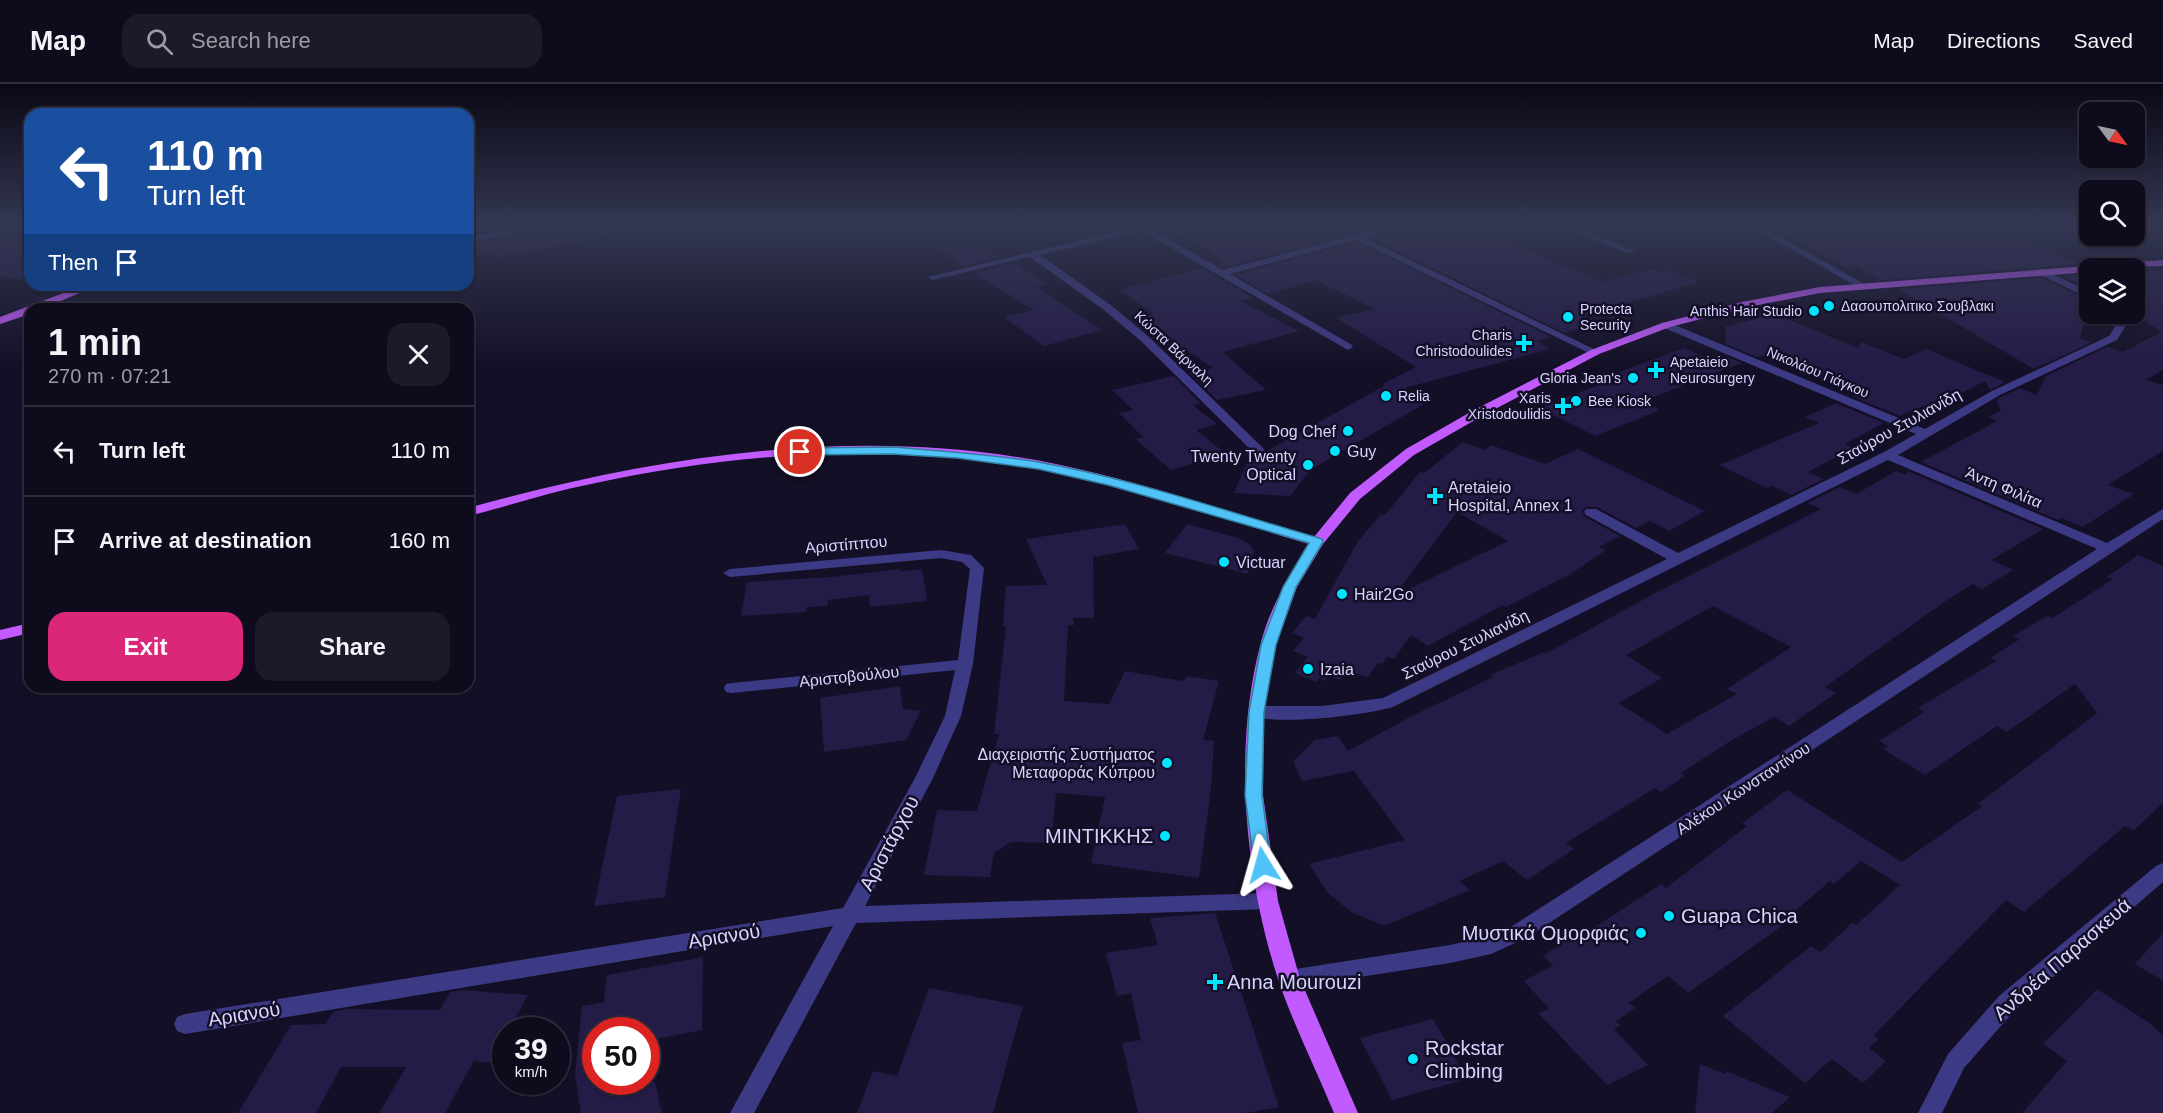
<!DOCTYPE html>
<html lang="en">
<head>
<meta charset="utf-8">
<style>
	:root { --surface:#0e0b1c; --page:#1c1929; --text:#f1f3f6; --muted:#9b9ba3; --line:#2e2b3b; --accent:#db2777 }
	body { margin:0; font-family:Arial,sans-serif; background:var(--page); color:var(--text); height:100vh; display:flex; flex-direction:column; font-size:22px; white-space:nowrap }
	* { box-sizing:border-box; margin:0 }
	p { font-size:20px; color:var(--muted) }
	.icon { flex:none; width:33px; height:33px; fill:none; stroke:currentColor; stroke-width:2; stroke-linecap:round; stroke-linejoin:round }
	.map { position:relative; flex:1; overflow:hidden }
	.side { position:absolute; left:24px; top:219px; width:450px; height:390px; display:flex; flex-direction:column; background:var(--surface); border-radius:18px; box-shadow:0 2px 4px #0004,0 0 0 2px var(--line) }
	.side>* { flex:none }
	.top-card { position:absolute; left:24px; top:24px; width:450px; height:183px; border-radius:18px; box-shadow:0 2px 4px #0004,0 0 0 2px var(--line); background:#1a4fa0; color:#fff; overflow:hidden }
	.needle { width:39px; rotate:123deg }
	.fabs { position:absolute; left:2079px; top:18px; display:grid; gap:12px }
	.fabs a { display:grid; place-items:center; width:66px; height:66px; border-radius:12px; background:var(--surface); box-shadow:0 2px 4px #0004,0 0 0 2px var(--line); font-size:30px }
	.speed { position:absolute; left:492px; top:933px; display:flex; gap:12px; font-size:30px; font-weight:700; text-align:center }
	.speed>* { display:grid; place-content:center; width:78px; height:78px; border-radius:50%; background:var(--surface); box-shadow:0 2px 4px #0004,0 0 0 2px var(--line); line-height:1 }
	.speed small { font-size:15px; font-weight:400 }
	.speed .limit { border:9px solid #d22; background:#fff; color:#111 }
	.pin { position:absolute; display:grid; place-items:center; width:51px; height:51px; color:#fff; margin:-26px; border:3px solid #fff; border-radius:50%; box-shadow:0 2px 6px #0007 }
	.me { position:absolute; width:66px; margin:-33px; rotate:352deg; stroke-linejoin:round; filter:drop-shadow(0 0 4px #0008) }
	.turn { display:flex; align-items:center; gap:21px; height:126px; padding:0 24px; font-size:27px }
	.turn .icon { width:78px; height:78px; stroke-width:2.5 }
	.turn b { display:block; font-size:42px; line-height:51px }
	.then { display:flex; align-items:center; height:57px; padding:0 24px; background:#0003; gap:12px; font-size:22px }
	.round { display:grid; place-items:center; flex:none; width:63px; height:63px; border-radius:18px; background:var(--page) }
	.head { display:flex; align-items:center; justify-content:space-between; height:102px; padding:0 24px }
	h1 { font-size:36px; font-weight:600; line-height:45px }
	.button { display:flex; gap:12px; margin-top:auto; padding:12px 24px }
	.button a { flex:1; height:69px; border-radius:18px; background:var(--accent); color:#fff; font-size:24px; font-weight:600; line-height:69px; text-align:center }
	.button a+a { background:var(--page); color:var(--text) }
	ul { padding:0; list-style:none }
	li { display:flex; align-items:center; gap:18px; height:90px; padding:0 24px; border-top:2px solid var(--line) }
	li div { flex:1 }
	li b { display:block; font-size:22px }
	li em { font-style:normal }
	header { display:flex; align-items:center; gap:36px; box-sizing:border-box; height:84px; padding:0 30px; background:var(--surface); border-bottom:2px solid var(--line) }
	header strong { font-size:28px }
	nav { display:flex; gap:33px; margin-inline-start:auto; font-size:21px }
	.search { width:420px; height:54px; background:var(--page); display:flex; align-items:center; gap:15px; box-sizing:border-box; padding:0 21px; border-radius:18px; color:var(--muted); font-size:22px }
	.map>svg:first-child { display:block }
	.building { fill:#241b47; fill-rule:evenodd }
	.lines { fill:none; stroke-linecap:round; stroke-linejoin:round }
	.minor { fill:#3d3a85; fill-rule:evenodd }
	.major { fill:#c25bff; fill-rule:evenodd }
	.route { fill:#4fc3f7; stroke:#337fa1; stroke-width:1.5 }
	.poi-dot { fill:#00e5ff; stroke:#130f26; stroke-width:2 }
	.labels { text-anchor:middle; stroke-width:5; stroke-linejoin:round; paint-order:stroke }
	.far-poi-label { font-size:14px; fill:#d9d4ff; stroke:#130f26; text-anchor:start }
	.far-street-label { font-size:14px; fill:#d9d4ff; stroke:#130f26 }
	.street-label { font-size:16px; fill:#d9d4ff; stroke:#130f26 }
	.poi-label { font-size:16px; fill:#d9d4ff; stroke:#130f26; text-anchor:start }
	.near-poi-label { font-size:20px; fill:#d9d4ff; stroke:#130f26; text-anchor:start }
	.near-street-label { font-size:20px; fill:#d9d4ff; stroke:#130f26 }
</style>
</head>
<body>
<header>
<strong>Map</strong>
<div class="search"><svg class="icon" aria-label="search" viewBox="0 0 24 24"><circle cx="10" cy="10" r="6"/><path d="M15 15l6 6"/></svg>Search here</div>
<nav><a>Map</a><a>Directions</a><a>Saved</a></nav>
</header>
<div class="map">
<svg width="2163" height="1029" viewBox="0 0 2163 1029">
	<rect width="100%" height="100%" fill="#130f26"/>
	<g class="building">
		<path d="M468,141H523L468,151Z"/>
		<path d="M557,141H607L608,152L497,173L494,168L468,173V161Z"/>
		<path d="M1160,141H1383L1223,184L1217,180L1225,178L1206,168L1212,167Z"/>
		<path d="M1408,141H1469L1602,198L1651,185L1659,188L1667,186L1698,198L1583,232L1598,239L1565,249L1371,154Z"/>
		<path d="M1772,141H2019L2032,162L2045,164L2080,180L1882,196L1855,182L1847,184Z"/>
		<path d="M0,148L30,155V196L0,193Z"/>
		<path d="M1356,158L1551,253L1538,257L1550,265L1405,304L1424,320L1310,386L1290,412L1234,409L1247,378L1265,371L1267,367L1384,302L1383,300L1416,283L1336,234L1375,225L1315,196L1268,210L1236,191Z"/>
		<path d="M982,161L1002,173L964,182L934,163Z"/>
		<path d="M1013,179L1048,200L1037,203L1102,246L1044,262L1004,233L1034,226L974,189Z"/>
		<path d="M1202,184L1253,214L1240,217L1299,247L1223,268L1266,306L1217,316L1189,289L1213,284L1141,235L1154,230L1119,206Z"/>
		<path d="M2163,186V286L2146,296L2163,301V367L2108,401L2134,410L2083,443L2061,434L2058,436L1921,378L1997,337L1988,333L2001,326L1996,316L2001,313L2020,304L2037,311L2046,292L2107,263L2123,268L2161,248L2134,229V188Z"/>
		<path d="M2090,190V205L2063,192Z"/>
		<path d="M2042,194L2089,217L2080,254L2092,258L2034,285L1898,205Z"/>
		<path d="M1774,230L1858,264L1861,258L1904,275L1926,265L2005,298L1990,306L1985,297L1946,317L1940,315L1900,332L1851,312L1856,310L1763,271L1757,273L1726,260L1725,243Z"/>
		<path d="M1684,264L1728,283L1727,273L1742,279L1643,317L1660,326L1595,352L1539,324L1617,294L1611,291Z"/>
		<path d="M1174,292L1201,320L1193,321L1217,340L1196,346L1226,370L1171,386L1135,355L1143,353L1119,329L1133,326L1112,306Z"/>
		<path d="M1836,319L1884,339L1845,360L1854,364L1808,388L1824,395L1791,411L1772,402L1767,404L1719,381L1819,339L1805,333Z"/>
		<path d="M1463,358L1485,366L1491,361L1545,380L1578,365L1705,427L1669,447L1650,437L1636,444L1597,423H1586L1582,427L1585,433L1620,452L1599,463L1606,466L1569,491L1506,523L1503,521L1428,562L1411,551L1394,575L1387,573L1382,580L1378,579L1368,593L1347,586L1340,596L1328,592L1325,597L1319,594L1316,598L1295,589L1308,573L1293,567L1304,554L1292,549L1306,532L1315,535L1358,457L1381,430L1385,431L1420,388L1424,389ZM1457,428L1508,457L1394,512Z"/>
		<path d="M1896,387L1906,391L1908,387L2043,445L1992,476L2013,486L1982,505L1973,500L1947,516L1825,603L1836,609L1789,642L1774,633L1732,656L1681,689L1685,692L1661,708L1655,704L1566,759L1574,765L1527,796L1503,777L1460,797L1470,806L1384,842L1351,828L1327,808L1309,780L1405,756L1354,687L1302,697L1293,677L1315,656L1338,652L1348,667L1408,634L1493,593L1490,591L1544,568L1545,570L1655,509L1821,425L1807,419L1840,403L1856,410ZM1713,522L1791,563L1727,605L1737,610L1667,650L1619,619L1662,594L1626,571Z"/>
		<path d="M1125,440L1139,465L1093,473L1094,534H1073L1074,541H1068L1064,617L1109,620L1125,587L1183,597L1187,592L1219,597L1203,656L1214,657L1211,706L1199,794L1091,779L1105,713L1056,709L1051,759L1011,758L994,769L990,793L924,791L937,726L977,727L999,650H994L1006,542H1003L1006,502L1047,501L1026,455Z"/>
		<path d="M1187,440L1235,453L1249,460L1254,466L1248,490L1165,469Z"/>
		<path d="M2138,471L2163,482V719L2134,746L2125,742L2024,828L2006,816L1874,951L1879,955L1869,964L1886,977L1863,999L1832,975L1805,999L1723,932L1811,862L1821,868L1852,839L1856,841L1900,801L1861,777L1834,800L1830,797L1780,840L1782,842L1688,909L1668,892L1629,919L1635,924L1615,938L1621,941L1614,945L1648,981L1607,1001L1538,929L1549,925L1524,897L1553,881L1543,872L1576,850L1580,853L1661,800L1666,804L1747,742L1742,739L1787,706L1902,778L1982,722L1978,720L2097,629L2075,600L2007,648L1997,642L1925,691L1883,665L1888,662L1879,657L1924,628L1918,624L1996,577L1990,574L2020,555L2013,552L2047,532L2053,534L2113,495L2107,493Z"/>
		<path d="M900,485L901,487L922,485L927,517L870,523L869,511L828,516L827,522L807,523L806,528L741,532L747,498L831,493Z"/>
		<path d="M900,602L903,625L921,627L906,656L824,668L820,614Z"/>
		<path d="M681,705L665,813L594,822L617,712Z"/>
		<path d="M1215,829L1279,1023L1246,1029H1138L1122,959L1141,956L1131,909L1117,912L1106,869L1158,861L1150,834Z"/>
		<path d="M2163,849V897L2135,880Z"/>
		<path d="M703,873L702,946L646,957V946H596V998H655L662,1029H581L575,991L582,922L604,918L607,891Z"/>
		<path d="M929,904L1023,922L993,1029H857L873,987L897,992Z"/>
		<path d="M2097,905L2151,940L2163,952V1029H2022L2067,977L2043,960Z"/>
		<path d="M462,906L528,911L509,946H506V954L493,979L474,977L445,1029H379L406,983H341L316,1029H238L291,941L325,940L333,928L346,925L440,926L450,908Z"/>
		<path d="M1433,935L1467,995L1392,1016L1360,954Z"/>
		<path d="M1700,980L1725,990L1726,987L1790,1013L1772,1029H1695Z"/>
	</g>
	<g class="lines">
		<g class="minor">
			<path d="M536,141H555L468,159V153Z"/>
			<path d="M1143,141H1156L1155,144L1151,145L1223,186L1392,141H1406L1365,154L1600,268L1599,270H1591L1356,156L1230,190L1352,261L1353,263L1348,266L1142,147L1040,171L1112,222L1149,253L1263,364L1265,367L1263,370H1255L1141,257L1104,226L1030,173L933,196L928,193Z"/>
			<path d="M1558,141H1570L1636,167L1628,169Z"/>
			<path d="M1749,141H1759L1866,201L1858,203Z"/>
			<path d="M2042,185L2090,208V215L2039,190L2037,188Z"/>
			<path d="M2112,230H2122L2126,241L2117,256L2000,311L1898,371L2107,459L2163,425V435L1528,853L1491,870L1450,879L1289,904L1281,901L1278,895L1281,889L1289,886L1450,861L1487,853L1514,841L2097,465L1888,376L1393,623C1361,632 1281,641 1250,632L1248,628L1250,624L1256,622H1322L1383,614L1667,475L1586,431L1584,428L1586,425H1596L1678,469L1884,368L1916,350L1662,243V239H1670L1925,345L1992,307L2109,252L2116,241Z"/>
			<path d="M941,466L971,471L984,484L973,580L961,632L933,694L865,822L1268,809L1275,811L1278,817L1275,823L1268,825L856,839L754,1029H730L833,842L185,950L177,947L174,940L177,933L185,930L843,824L915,694L945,632L955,586L732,609L726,608L724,604L726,600L732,599L958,576L970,485L962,478L941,474L730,493L723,489L730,485Z"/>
			<path d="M2163,779V798L2015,926L1964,984L1942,1029H1918L1948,970L1999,912L2156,782Z"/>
		</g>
		<g class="major">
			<path d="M2163,176V182L2090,184V188L1820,209L1743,224L1670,243L1599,270L1482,332L1414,371L1360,415L1323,460L1297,503L1276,561L1264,628L1263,711L1278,817L1300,895L1358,1029H1334C1316,985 1293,940 1278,895C1245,794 1233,665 1260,562C1269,525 1289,492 1309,460C1225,435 1141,406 1055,388C903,357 743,367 591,400C549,408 509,422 468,432V424C659,371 859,340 1056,380C1143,398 1228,428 1314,453L1350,409L1406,365L1474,326L1591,266L1662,239L1742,218L1820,203Z"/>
			<path d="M85,201H99L41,225H30V230L0,240V233Z"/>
			<path d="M30,539V549L0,556V546Z"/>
		</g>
	</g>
	<linearGradient id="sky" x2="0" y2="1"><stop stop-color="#0a0815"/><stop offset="0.49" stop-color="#333752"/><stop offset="1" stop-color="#333752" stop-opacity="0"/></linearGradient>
	<rect width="2163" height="285" fill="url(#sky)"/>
	<path class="route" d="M892,363C941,367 990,370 1038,378C1134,395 1228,428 1322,455L1323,458L1296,503L1276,561L1264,628L1262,711L1271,781L1269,786L1263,788L1256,786L1254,781L1245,711L1249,628L1261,561L1283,503L1309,459L1108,401L1038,385L957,374L892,370L800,371L794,368L800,364Z"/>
	<g class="poi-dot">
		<circle cx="1829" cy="222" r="6"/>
		<circle cx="1814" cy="227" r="6"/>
		<circle cx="1568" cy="233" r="6"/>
		<path d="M1521 250h6v6h6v6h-6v6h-6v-6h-6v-6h6z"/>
		<path d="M1653 277h6v6h6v6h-6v6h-6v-6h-6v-6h6z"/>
		<circle cx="1633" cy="294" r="6"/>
		<circle cx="1386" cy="312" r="6"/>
		<circle cx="1576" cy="317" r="6"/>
		<path d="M1560 313h6v6h6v6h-6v6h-6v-6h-6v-6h6z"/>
		<circle cx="1348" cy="347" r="6"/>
		<circle cx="1335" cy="367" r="6"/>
		<circle cx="1308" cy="381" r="6"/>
		<path d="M1432 403h6v6h6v6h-6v6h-6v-6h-6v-6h6z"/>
		<circle cx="1224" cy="478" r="6"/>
		<circle cx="1342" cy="510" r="6"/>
		<circle cx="1308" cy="585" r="6"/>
		<circle cx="1167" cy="679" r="6"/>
		<circle cx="1165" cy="752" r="6"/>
		<circle cx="1669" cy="832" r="6"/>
		<circle cx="1641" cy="849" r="6"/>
		<path d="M1212 889h6v6h6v6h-6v6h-6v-6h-6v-6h6z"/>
		<circle cx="1413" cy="975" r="6"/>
	</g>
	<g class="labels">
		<g class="far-poi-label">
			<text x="1841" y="227">Δασουπολιτικο Σουβλακι</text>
			<text x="1580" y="230">Protecta<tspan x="1580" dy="16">Security</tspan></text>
			<text x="1802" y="232" text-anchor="end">Anthis Hair Studio</text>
			<text x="1512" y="256" text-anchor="end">Charis<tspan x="1512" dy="16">Christodoulides</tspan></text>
			<text x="1670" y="283">Apetaieio<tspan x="1670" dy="16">Neurosurgery</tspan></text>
			<text x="1621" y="299" text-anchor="end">Gloria Jean's</text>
			<text x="1398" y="317">Relia</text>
			<text x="1551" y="319" text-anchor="end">Xaris<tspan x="1551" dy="16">Xristodoulidis</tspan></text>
			<text x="1588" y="322">Bee Kiosk</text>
		</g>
		<g class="far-street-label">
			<text transform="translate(1174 264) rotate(43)" y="5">Κώστα Βάρναλη</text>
			<text transform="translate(1818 288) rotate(23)" y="5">Νικολάου Γιάγκου</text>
		</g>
		<g class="street-label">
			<text transform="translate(1899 342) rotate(-29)" y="6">Σταύρου Στυλιανίδη</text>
			<text transform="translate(2004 403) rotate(23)" y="6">Άντη Φιλίτα</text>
			<text transform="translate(846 460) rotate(-5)" y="6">Αριστίππου</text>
			<text transform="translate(1465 560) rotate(-26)" y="6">Σταύρου Στυλιανίδη</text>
			<text transform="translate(849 592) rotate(-6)" y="6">Αριστοβούλου</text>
			<text transform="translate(1743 704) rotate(-33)" y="6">Αλέκου Κωνσταντίνου</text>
		</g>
		<g class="poi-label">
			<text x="1336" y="353" text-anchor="end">Dog Chef</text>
			<text x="1347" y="373">Guy</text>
			<text x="1296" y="378" text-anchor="end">Twenty Twenty<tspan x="1296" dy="18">Optical</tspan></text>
			<text x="1448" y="409">Aretaieio<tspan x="1448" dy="18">Hospital, Annex 1</tspan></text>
			<text x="1236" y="484">Victuar</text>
			<text x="1354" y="516">Hair2Go</text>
			<text x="1320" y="591">Izaia</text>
			<text x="1155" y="676" text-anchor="end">Διαχειριστής Συστήματος<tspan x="1155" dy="18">Μεταφοράς Κύπρου</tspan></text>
		</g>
		<g class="near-poi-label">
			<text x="1153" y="759" text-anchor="end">ΜΙΝΤΙΚΚΗΣ</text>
			<text x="1681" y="839">Guapa Chica</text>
			<text x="1629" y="856" text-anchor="end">Μυστικά Ομορφιάς</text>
			<text x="1227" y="905">Anna Mourouzi</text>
			<text x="1425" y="971">Rockstar<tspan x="1425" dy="23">Climbing</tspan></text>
		</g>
		<g class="near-street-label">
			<text transform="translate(889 759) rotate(-62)" y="7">Αριστάρχου</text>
			<text transform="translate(724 852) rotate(-9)" y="7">Αριανού</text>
			<text transform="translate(2062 875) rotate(-41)" y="7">Ανδρέα Παρασκευά</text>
			<text transform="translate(244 930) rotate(-9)" y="7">Αριανού</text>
		</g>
	</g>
</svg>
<div class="fabs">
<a><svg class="needle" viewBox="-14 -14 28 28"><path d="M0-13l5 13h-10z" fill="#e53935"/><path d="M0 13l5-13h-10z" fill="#9b9ba3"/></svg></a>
<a><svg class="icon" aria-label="search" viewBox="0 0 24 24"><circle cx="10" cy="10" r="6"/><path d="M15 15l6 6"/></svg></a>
<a><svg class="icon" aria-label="layers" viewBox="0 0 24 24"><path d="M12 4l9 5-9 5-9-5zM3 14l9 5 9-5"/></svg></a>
</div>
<div class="speed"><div>39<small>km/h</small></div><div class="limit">50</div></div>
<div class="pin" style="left:800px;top:368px;background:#d93025"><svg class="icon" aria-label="arrive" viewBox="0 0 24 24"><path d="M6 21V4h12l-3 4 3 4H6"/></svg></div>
<svg class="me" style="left:1263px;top:781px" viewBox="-20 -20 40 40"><path d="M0-17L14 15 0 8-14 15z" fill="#4fc3f7" stroke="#fff" stroke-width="4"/></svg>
<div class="top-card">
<div class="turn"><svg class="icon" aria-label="left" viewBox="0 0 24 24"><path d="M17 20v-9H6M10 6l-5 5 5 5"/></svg><div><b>110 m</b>Turn left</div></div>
<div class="then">Then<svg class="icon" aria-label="arrive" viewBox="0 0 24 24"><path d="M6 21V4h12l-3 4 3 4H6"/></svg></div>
</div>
<section class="side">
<div class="head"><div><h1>1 min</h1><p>270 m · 07:21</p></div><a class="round"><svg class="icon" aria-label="close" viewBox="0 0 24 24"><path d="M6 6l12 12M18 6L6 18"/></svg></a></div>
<ul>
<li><svg class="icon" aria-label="left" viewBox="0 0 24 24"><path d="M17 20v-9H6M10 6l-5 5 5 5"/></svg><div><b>Turn left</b></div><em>110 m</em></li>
<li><svg class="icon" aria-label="arrive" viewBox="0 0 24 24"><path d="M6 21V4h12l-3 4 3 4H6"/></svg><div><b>Arrive at destination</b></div><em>160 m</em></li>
</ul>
<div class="button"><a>Exit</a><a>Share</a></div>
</section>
</div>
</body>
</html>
